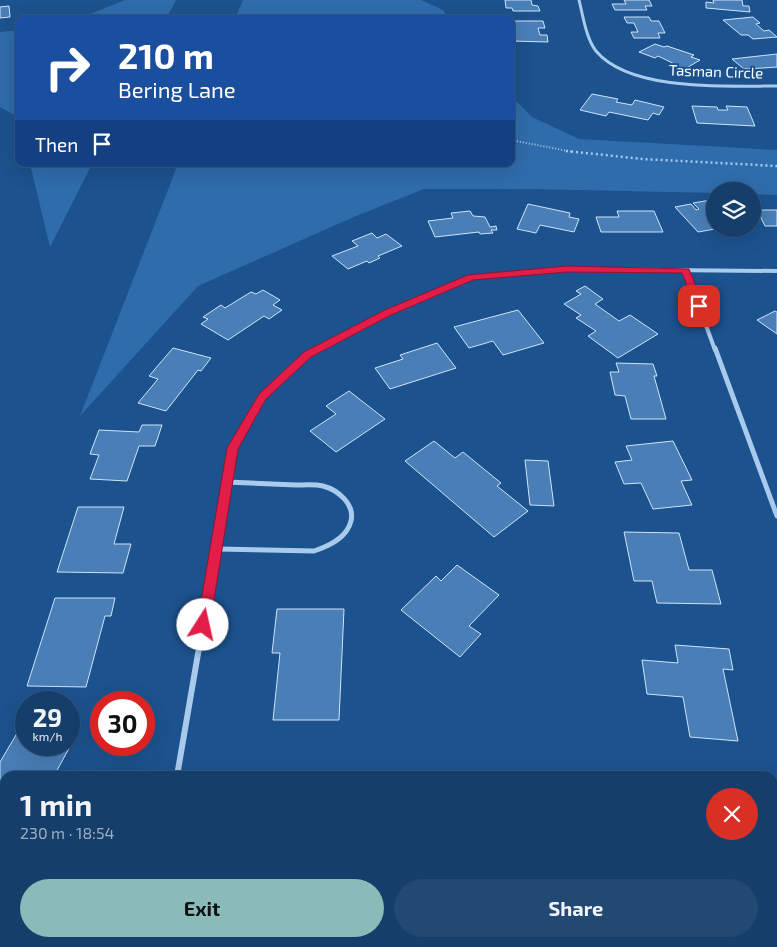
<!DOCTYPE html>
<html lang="en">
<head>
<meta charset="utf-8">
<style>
	:root { --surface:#153e6a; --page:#224972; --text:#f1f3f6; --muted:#9daec1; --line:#34577e; --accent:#8bbbb9 }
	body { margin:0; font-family:"Exo 2",sans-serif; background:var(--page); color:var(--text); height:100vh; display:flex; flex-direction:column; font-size:19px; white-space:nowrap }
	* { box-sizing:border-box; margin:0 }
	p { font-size:16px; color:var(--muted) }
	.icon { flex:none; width:28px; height:28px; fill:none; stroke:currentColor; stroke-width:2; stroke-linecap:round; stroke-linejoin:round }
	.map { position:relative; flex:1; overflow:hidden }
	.side { position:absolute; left:0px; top:771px; width:778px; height:176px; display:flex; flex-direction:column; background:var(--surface); border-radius:15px 15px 0 0; box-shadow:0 5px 20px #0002,0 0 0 1px var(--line) }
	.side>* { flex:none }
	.top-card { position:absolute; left:15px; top:15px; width:500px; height:152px; border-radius:10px; box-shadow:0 5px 20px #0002,0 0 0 1px var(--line); background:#1a4fa0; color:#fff; overflow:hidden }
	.buttons { position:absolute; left:706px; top:182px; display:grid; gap:10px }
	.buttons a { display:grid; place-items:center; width:55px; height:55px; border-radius:50%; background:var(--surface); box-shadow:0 5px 20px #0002,0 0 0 1px var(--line); font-size:25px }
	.speed { position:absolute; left:15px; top:691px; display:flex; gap:10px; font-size:25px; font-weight:700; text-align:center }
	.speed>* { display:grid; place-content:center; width:65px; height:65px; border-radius:50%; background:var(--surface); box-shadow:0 5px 20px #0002,0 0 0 1px var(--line); line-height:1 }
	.speed small { font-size:12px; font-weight:400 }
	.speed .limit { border:8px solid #d22; background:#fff; color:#111 }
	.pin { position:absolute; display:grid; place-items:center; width:42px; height:42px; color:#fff; margin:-21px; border-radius:10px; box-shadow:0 2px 8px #0006 }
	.me { position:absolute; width:55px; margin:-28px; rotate:10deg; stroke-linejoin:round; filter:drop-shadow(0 0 4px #0008) }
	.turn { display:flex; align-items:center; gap:18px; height:105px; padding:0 20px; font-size:22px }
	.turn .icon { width:65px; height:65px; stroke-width:2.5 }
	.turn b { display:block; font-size:35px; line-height:42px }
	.then { display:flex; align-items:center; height:48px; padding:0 20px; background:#0003; gap:10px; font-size:19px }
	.round { display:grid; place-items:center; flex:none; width:52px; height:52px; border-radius:26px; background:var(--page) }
	.summary { display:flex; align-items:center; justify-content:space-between; height:85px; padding:0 20px }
	h1 { font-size:30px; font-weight:700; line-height:38px }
	.primary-button { display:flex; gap:10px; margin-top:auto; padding:10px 20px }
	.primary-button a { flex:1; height:58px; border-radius:30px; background:var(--accent); color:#111; font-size:20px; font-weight:700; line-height:58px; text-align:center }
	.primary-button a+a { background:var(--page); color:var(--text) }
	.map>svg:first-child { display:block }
	.green { fill:#2f6cab }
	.building { fill:#497eb7; stroke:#cee4fa }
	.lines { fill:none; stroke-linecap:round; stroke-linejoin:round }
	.path-far1 { stroke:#a8caed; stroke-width:2; stroke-dasharray:1 2; stroke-linecap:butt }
	.path { stroke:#a8caed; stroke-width:2.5; stroke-dasharray:2 3; stroke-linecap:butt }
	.street-far3 { stroke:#a8caed; stroke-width:3 }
	.street-far2 { stroke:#a8caed; stroke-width:4 }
	.street-far1 { stroke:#a8caed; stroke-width:5 }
	.street { stroke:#a8caed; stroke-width:6 }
	.route { fill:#e11d48; stroke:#92132f }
	.labels { text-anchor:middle; stroke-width:4; stroke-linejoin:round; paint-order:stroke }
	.far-street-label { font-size:15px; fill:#fff; stroke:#1c528d }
</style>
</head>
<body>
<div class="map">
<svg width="777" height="947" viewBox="0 0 777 947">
	<rect width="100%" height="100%" fill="#1c528d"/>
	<g class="green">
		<path d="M125,0H176L166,19H70L88,15Z"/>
		<path d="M243,0H421L443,10L449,19H235Z"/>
		<path d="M19,30V120L18,117L0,107V32Z"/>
		<path d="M511,96L532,117L579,139L777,150V195L753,194L752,191H715V193L531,189H424L356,216L198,286L80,416L178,164H511Z"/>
		<path d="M30,164H92L50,247Z"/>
	</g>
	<g class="building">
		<path d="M505,0H531L532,5L538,6L540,11H513L512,8H506Z"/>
		<path d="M624,0H649L652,6H645L647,10H615L612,4H626Z"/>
		<path d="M713,0H742L743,6H749L750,12L706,8V2L714,3Z"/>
		<path d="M9,6L10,17L0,18V7Z"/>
		<path d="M624,17H649L651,21H659L665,33H658L660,38H634L631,32H638L634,23H627Z"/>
		<path d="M753,17L760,23L756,24L764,31L769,30L777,37L753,39L748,35H741L723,20Z"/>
		<path d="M511,21H543L545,28H538L540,35H547L548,42L511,41Z"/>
		<path d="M655,44L664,47L667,46L694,55L691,57L700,60L685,69L658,56L655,58L639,52Z"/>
		<path d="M777,54V67L763,68L744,69L732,59Z"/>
		<path d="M592,94L618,99L616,102L632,105L635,100L664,107L659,115L653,113L648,120L609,112L606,116L580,110Z"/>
		<path d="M692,106L717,107L718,110H728L726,106L747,107L755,126L697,123Z"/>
		<path d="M711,200L715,204V223L710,224L715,229L698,232L675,207L691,204L696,210L699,209L693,203Z"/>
		<path d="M528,204L570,213L569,217L579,219L574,232L540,225L536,233L517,229Z"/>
		<path d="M757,210H777V226H765Z"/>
		<path d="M470,211L473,216L485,217L490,227L496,226L497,230H491L493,233L480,234L479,232L435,237L428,221L453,218L451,213Z"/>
		<path d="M617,211H654L663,232H601L596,217H619Z"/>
		<path d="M372,233L377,238L386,234L402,246L378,256L380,258L369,263L367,261L348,269L332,256L358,246L352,241Z"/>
		<path d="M585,286L603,299L595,304L619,321L630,315L658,334L618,358L588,336L596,331L576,318L581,315L564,304L581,294L576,291Z"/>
		<path d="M263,290L280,300L273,305L282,310L269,319L264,316L228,340L201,324L208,319L203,317L221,305L225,308L251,292L256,294Z"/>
		<path d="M518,310L544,343L503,355L493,341L469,348L454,327Z"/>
		<path d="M775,311L777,312V334L757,320Z"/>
		<path d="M437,343L456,368L390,389L375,368L403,359L400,355Z"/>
		<path d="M173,348L211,358L201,371L198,370L166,411L138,403L158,379L149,376Z"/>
		<path d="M616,363L653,364L657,376H654L666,419H631L625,396L615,395L610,372H619Z"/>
		<path d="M349,391L385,419L336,452L310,431L336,414L326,406Z"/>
		<path d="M142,425H162L155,446H139L127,481L90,479L99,455L90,454L99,430L139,432Z"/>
		<path d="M434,441L455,458L463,452L501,483L497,486L528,511L494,537L405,461Z"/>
		<path d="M673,441L692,480L681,481L692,505L653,509L641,483L624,484L615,462L632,460L626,446Z"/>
		<path d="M525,460L548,461L554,506L530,505Z"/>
		<path d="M78,507H124L114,544H131L123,573L57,572Z"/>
		<path d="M624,532L679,533L689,570H712L721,604L657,603L652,581H634Z"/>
		<path d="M457,565L499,595L469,626L481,634L460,657L401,610L436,576L441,581Z"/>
		<path d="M55,598H115L111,616H105L86,687L27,686Z"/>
		<path d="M277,609H344L339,720H273L280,653H272Z"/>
		<path d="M675,645L729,649L733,670L723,669L738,741L690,737L683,697L647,694L642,660L678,663Z"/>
		<path d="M26,718V745H69V727L79,730L54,776H5V824L0,822V762Z"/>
		<path d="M5,931V942H11L12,947H0V934Z"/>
		<path d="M336,942H353L351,947H343Z"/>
	</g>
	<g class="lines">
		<path class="path-far1" d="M511,140L573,152"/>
		<path class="path" d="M566,151L643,159L777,166"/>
		<path class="street-far3" d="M579,0C583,16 586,38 596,51C630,92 728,86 777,86"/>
		<g class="street-far2">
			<path d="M686,271L715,350"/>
			<path d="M316,350L388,313L472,277L567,269L777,271"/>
		</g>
		<g class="street-far1">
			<path d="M715,348L777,516"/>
			<path d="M217,549L314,551C329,546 347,538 351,521C355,504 338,490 323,486C315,484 304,485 296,485C273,484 250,483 227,482"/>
			<path d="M206,609L233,449L262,396L308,354L319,348"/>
		</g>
		<g class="street">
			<path d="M177,776L206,607"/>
			<path d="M147,947L148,942"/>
		</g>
	</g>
	<path class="route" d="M567,266L689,269L704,306L699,309L696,308L682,273L567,272L473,280L391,315L311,357L266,399L238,449L210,625L208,629L203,630L199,629L197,625L227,448L259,394L304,352L385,310L468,275Z"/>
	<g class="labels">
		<g class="far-street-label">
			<text transform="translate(716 72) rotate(2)" y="5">Tasman Circle</text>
		</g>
	</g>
</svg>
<div class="buttons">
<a><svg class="icon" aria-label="layers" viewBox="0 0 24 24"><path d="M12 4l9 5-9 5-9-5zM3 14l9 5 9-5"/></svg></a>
</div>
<div class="speed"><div>29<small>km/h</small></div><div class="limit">30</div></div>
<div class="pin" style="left:699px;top:306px;background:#d93025"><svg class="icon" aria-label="arrive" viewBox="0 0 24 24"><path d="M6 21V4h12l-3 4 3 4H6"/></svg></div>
<svg class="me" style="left:203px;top:625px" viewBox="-20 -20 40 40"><circle r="19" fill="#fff"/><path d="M0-13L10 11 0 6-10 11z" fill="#e11d48"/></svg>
<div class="top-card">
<div class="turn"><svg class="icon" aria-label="right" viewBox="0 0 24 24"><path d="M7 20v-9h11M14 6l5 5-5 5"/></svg><div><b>210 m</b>Bering Lane</div></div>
<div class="then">Then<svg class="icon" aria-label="arrive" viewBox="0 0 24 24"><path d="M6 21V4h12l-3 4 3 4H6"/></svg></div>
</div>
<section class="side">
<div class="summary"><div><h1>1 min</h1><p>230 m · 18:54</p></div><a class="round" style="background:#d93025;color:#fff"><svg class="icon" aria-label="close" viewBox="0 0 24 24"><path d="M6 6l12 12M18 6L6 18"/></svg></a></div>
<div class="primary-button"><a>Exit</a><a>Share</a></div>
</section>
</div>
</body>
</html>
